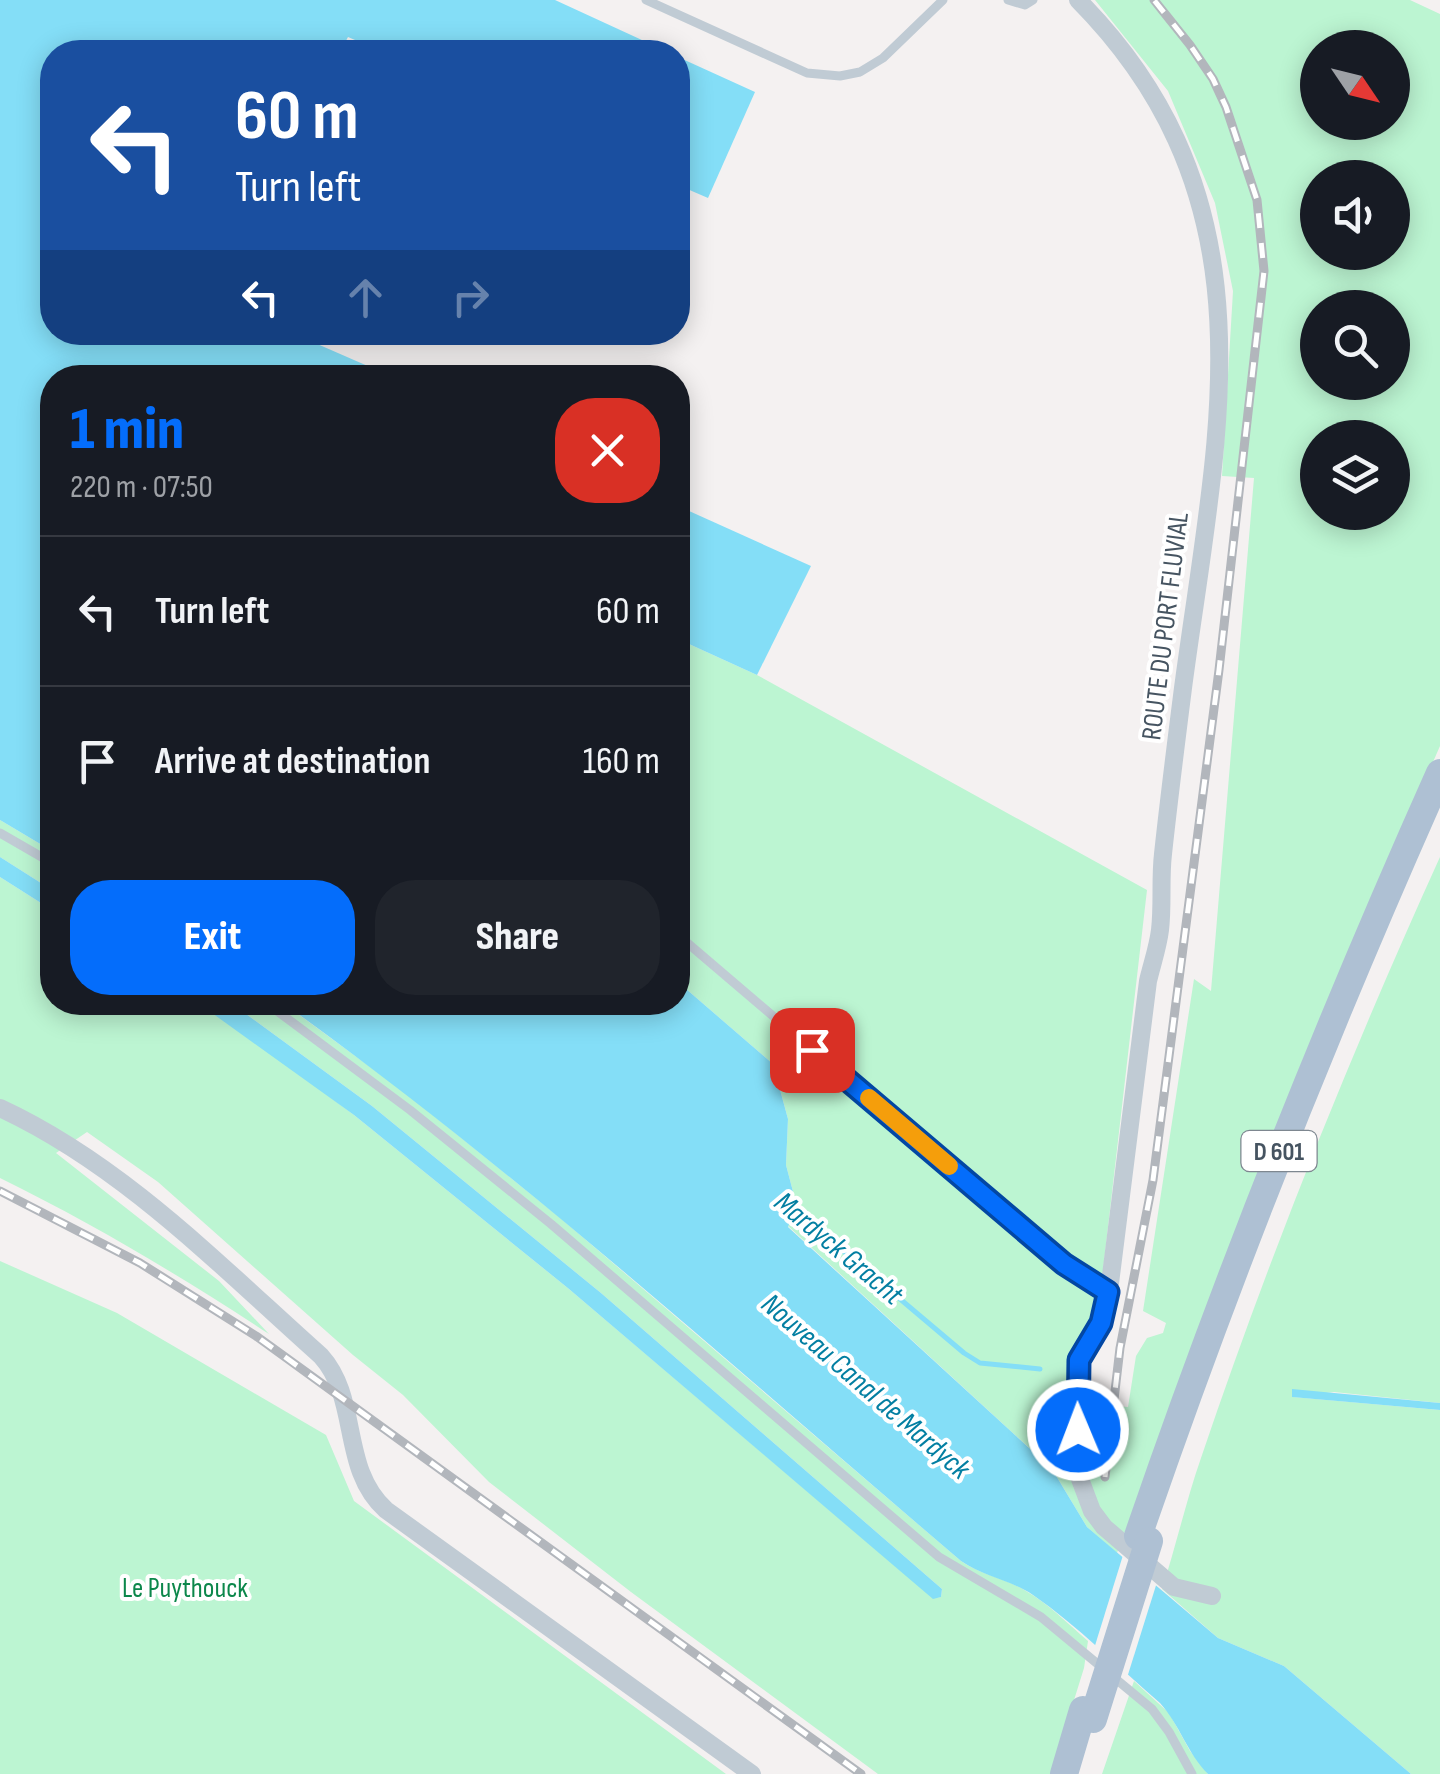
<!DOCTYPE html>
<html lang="en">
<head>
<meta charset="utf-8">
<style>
	:root { --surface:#171b24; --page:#20242c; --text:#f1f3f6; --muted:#9ea1a6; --line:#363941; --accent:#046dfb }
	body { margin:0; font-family:"Sofia Sans Condensed",sans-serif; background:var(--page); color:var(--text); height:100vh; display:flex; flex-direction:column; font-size:38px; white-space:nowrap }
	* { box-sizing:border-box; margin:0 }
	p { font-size:32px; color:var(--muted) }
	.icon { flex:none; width:55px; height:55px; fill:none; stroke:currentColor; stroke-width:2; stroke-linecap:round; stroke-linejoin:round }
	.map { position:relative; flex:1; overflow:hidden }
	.panel { position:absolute; left:40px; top:365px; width:650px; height:650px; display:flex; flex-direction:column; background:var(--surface); border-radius:40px; box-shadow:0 5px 25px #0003 }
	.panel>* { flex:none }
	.hud { position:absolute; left:40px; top:40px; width:650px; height:305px; border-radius:40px; box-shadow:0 5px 25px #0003; background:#1a4fa0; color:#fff; overflow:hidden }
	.needle { width:65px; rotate:125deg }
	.tools { position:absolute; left:1300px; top:30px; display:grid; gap:20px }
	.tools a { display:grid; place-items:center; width:110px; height:110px; border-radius:50%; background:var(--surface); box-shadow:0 5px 25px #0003; font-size:50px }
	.pin { position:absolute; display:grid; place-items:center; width:85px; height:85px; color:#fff; margin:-42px; border-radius:20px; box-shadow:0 5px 15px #0006 }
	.me { position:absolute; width:110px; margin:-55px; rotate:359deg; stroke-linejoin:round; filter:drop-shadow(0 0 8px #0008) }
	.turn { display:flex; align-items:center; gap:35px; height:210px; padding:0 30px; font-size:45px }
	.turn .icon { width:130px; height:130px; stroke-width:2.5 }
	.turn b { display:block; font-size:70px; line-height:85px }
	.lanes { display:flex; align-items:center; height:95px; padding:0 30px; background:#0003; justify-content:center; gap:50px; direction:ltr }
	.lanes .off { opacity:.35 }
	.round { display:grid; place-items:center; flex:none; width:105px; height:105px; border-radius:40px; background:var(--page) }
	.head { display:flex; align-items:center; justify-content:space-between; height:170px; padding:0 30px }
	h1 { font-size:60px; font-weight:800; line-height:75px; color:var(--accent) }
	.button { display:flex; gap:20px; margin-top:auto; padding:20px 30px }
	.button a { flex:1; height:115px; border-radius:40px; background:var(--accent); color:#fff; font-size:40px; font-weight:800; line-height:115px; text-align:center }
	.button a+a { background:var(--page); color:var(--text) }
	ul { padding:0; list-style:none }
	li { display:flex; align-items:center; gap:30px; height:150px; padding:0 30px; border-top:2px solid var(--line) }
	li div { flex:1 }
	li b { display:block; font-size:38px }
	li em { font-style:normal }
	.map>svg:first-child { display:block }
	.green { fill:#bcf5d2; fill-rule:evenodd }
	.water { fill:#84def7 }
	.pier { fill:#f4f1f1 }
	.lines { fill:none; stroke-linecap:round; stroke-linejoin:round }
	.stream { stroke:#84def7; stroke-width:5 }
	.service { stroke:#c0cbd4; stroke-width:9 }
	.minor { stroke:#c0cbd4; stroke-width:18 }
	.primary { stroke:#aec0d3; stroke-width:28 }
	.rail-casing { stroke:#b2b6bc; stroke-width:9 }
	.rail { stroke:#fff; stroke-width:5; stroke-dasharray:15; stroke-linecap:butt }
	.primary-bridge { stroke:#aec0d3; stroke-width:28 }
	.route-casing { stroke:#0347a3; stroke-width:25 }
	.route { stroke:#046dfb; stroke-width:18 }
	.slow { stroke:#f59e0b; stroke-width:18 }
	.labels { text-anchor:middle; stroke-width:8; stroke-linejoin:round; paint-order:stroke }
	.shield { fill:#fff; stroke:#7e8790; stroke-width:2.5 }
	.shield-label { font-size:25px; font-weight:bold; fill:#465461 }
	.street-label { font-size:28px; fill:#465461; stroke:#fff }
	.park-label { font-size:28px; fill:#0c874b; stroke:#fff }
	.water-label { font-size:30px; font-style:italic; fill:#037fa2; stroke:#fff }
</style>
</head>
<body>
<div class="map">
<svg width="1440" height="1774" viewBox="0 0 1440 1774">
	<rect width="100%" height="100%" fill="#f4f1f1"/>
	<g class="green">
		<path d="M1095,0H1410L1440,14V746L1303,1059L1117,1553L1087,1527L1052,1469L788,1226L796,1203L786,1165L788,1119L773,1064L678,982V639L757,675L1147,890L1099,1305L1089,1331L1070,1360L1064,1401L1128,1407L1136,1356L1147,1338L1163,1333L1166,1323L1143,1311L1194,979L1211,991L1254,478L1222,476L1233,291L1215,203L1168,91ZM1318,48H1392V122H1318ZM1318,178H1392V252H1318ZM1318,308H1392V382H1318ZM1318,438H1392V512H1318Z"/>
		<path d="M0,820L52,851V890L0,857Z"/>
		<path d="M1440,857V1403L1334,1392L1293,1397L1440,1410V1774H1411L1284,1666L1218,1638L1162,1589C1176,1546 1186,1501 1201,1458C1270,1254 1351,1053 1440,857Z"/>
		<path d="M0,877L52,910V1002L198,1003L229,1022L354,1115L569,1289L933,1598L941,1597L942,1589L601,1293L372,1106L231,1003H283L403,1091L558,1216L961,1561C981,1575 1005,1578 1026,1591C1049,1604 1068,1624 1088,1641L1084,1668L1051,1774H878L631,1592L489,1482L403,1395L353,1355L158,1182L87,1132L56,1153L219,1281L269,1334C182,1277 94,1224 0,1178Z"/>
		<path d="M0,1261L117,1313L326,1435L354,1501L726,1774H0Z"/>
		<path d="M1134,1681L1169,1713L1190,1751L1208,1774H1102Z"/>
	</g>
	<g class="water">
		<path d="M0,0H555L668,52H383L348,37L340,52H52V332L292,333L393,377L52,378V851L0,820Z"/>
		<path d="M678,57L755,92L708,198L678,185Z"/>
		<path d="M678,506L811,566L757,675L678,639Z"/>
		<path d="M0,857L52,890V910L0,877Z"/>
		<path d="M678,982L773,1064L788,1119L786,1165L796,1203L788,1227L1052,1469L1087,1527L1218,1638L1284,1666L1411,1774H1208C1187,1753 1180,1725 1160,1703C1118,1667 1078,1626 1033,1595C1011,1580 984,1577 961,1561C738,1371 521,1174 283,1003L678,1002Z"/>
		<path d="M198,1003H231L372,1106L601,1293L942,1589L941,1597L933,1599L569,1289L354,1115Z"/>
		<path d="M1292,1389L1440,1403V1410L1292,1397Z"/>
	</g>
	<path class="pier" d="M1124,1552L1158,1579L1126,1681L1093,1652Z"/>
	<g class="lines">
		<path class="stream" d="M790,1206L964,1353L980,1363L1040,1369"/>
		<g class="service">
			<path d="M646,0L807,73L840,76L860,72L883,58L943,0"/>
			<path d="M1008,0L1025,5L1033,0"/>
			<path d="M0,833L52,863"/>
			<path d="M678,935L1065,1265L1109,1292"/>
			<path d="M265,1002L410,1110L551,1224L939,1557L1041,1617L1152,1709L1169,1732L1192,1774"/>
		</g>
		<g class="minor">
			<path d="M1078,0C1280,204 1216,437 1183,688C1176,743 1169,798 1163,854C1160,879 1163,904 1160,930C1158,947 1152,964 1148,981L1107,1307L1078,1368L1080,1479L1092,1511L1104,1527L1174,1587L1212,1596"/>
			<path d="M0,1108C123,1165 221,1267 321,1356C360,1399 340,1469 386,1510L752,1774"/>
		</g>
		<g class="primary">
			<path d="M1138,1536C1227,1277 1328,1024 1440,773"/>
			<path d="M1064,1774L1083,1710"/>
		</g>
		<defs>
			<g id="rail">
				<path d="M0,1191L140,1263L256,1336L861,1774"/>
				<path d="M1105,1477L1120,1348L1153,1180L1219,670L1264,271L1257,200L1226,107L1213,79L1190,45L1154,0"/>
			</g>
		</defs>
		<use href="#rail" class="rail-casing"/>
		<use href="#rail" class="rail"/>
		<path class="primary-bridge" d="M1093,1719L1149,1541"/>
	</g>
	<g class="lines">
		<defs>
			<path id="route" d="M812,1050L1064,1264L1108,1292L1101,1323L1079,1360L1078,1430"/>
		</defs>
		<use href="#route" class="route-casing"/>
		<use href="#route" class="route"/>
		<path class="slow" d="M869,1098L949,1166"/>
	</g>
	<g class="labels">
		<rect class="shield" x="1241.5" y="1131" width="75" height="40" rx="8"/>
		<g class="shield-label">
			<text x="1279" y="1160">D 601</text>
		</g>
		<g class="street-label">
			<text transform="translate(1164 626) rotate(-83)" y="10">ROUTE DU PORT FLUVIAL</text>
		</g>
		<g class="park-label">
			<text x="185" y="1597">Le Puythouck</text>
		</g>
		<g class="water-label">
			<text transform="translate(839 1248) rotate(40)" y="10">Mardyck Gracht</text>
			<text transform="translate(866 1386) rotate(41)" y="10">Nouveau Canal de Mardyck</text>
		</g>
	</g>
</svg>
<div class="tools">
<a><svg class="needle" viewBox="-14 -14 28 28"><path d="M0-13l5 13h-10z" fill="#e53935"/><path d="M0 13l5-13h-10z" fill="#9ea1a6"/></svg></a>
<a><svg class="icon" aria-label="sound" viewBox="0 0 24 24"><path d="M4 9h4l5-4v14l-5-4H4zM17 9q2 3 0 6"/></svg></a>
<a><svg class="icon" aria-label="search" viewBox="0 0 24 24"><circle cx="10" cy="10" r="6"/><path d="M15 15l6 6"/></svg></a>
<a><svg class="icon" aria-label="layers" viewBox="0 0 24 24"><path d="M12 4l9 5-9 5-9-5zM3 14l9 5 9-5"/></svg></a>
</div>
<div class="pin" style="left:812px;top:1050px;background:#d93025"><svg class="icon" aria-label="arrive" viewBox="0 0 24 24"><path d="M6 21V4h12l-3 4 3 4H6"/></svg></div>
<svg class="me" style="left:1078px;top:1430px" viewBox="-20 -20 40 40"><circle r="17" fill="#046dfb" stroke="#fff" stroke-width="3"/><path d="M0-11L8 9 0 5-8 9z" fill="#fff"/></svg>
<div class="hud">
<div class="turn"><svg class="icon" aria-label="left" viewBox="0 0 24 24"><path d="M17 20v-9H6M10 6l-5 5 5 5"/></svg><div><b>60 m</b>Turn left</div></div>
<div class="lanes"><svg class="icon" aria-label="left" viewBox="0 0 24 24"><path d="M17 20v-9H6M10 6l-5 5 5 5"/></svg><svg class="icon off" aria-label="ahead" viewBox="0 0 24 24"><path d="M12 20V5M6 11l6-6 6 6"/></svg><svg class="icon off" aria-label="right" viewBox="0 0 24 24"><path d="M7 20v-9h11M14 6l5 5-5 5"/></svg></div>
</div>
<section class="panel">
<div class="head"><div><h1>1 min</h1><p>220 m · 07:50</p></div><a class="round" style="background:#d93025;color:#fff"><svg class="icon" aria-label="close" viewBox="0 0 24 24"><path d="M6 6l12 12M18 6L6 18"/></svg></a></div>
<ul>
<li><svg class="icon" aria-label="left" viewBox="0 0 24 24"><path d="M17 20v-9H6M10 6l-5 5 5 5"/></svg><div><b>Turn left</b></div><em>60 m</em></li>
<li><svg class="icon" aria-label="arrive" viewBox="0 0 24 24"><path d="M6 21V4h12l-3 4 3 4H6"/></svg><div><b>Arrive at destination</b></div><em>160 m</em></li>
</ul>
<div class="button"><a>Exit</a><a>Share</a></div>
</section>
</div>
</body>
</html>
